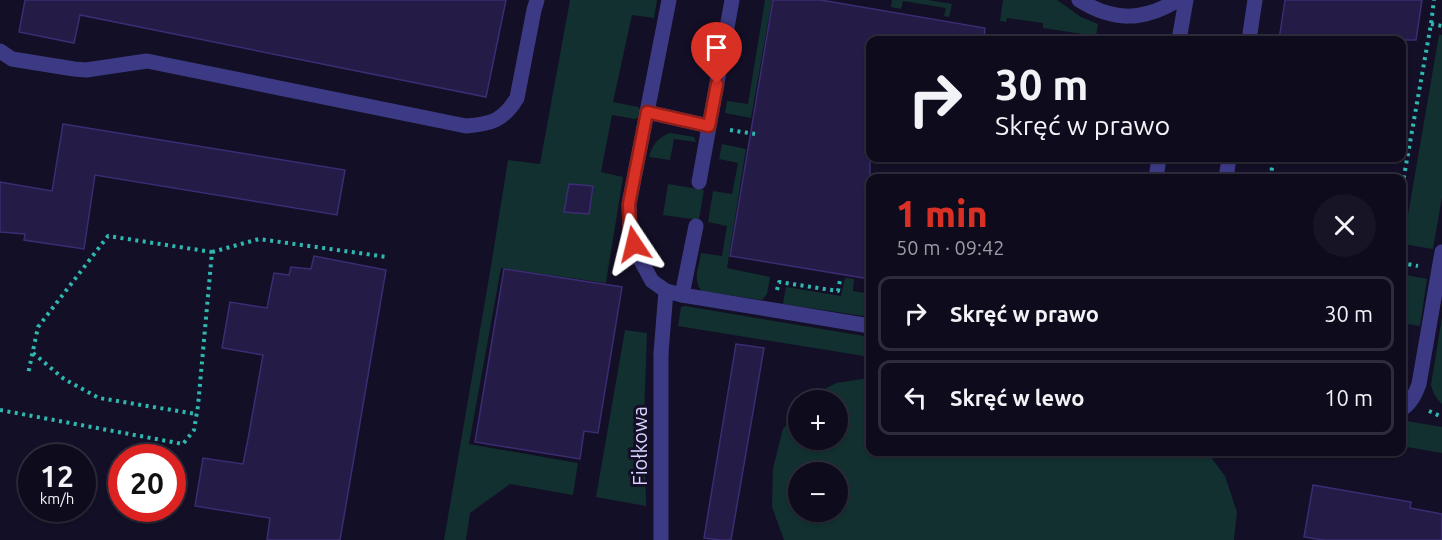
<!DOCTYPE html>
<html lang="pl">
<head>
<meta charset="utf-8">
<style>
	:root { --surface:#0e0b1c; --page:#171425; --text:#f1f3f6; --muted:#9b9ba3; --line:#2e2b3b; --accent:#d93025 }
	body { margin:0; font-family:Ubuntu,sans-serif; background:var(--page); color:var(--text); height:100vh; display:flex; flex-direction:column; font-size:22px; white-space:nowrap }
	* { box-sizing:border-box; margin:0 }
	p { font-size:20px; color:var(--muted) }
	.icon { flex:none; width:33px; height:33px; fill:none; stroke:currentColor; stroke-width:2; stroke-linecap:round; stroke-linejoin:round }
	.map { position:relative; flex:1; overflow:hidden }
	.sheet { position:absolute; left:866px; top:174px; width:540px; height:282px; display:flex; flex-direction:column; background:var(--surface); border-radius:12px; box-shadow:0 2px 4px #0004,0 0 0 2px var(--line) }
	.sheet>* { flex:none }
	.banner { position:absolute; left:866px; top:36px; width:540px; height:126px; border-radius:12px; box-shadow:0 2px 4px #0004,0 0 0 2px var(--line); background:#0e0b1c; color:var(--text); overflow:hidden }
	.controls { position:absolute; left:788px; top:390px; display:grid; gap:12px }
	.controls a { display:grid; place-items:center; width:60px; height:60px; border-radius:50%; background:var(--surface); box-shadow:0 2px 4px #0004,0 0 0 2px var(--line); font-size:30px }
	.speed { position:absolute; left:18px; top:444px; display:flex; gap:12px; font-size:30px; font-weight:700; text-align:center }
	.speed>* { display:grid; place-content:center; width:78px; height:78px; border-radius:50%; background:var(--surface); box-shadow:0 2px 4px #0004,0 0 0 2px var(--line); line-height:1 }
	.speed small { font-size:15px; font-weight:400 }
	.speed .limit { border:9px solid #d22; background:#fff; color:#111 }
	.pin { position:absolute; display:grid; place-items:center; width:51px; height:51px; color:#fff; margin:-62px -26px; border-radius:50% 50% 50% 0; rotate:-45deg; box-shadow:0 0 6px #0007 }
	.pin .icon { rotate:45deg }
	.me { position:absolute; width:66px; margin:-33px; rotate:350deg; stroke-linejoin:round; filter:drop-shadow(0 0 4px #0008) }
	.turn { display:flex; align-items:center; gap:21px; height:126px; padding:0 30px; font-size:27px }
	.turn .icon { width:78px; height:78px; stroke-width:2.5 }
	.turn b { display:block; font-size:42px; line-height:51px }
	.round { display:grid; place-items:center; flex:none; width:63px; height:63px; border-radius:32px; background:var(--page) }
	.overview { display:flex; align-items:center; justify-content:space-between; height:102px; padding:0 30px }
	h1 { font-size:36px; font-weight:800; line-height:45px; color:var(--accent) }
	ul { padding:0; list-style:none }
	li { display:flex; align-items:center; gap:18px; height:75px; margin:0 12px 9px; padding:0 18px; border:3px solid var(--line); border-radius:12px }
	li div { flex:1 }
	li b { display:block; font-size:22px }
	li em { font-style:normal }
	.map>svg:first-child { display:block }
	.green { fill:#12302f; fill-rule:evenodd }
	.building { fill:#241b47; stroke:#3b2d73; stroke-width:1.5 }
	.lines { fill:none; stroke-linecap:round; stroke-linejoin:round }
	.path { stroke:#2fb8b0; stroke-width:4; stroke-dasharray:3 4.5; stroke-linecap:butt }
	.lane { stroke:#3d3a85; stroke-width:15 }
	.street { stroke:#3d3a85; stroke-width:15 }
	.route-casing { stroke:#8d1f18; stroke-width:15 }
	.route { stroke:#d93025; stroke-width:10 }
	.labels { text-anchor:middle; stroke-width:6; stroke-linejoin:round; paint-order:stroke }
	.street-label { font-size:20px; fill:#d9d4ff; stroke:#130f26 }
</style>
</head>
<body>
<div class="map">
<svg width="1442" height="540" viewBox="0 0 1442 540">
	<rect width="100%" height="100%" fill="#130f26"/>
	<g class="green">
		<path d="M570,0H657L654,18L632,15L613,102L638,107L641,110L639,118L635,119L612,115L601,172L623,177L606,283L501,268L469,444L578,463L573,495L510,484L470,513L466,540H444L491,266L508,160L540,164Z"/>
		<path d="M765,0H772L751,118L725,113L727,101L748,104Z"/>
		<path d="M892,0H928L952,4L949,17L944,16L946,8L903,1L901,9L891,7Z"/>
		<path d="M1003,0H1057L1081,17L1098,24L1096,36L1043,28V23L1007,18L1006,22L1000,21Z"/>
		<path d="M1439,35H1442V197L1433,249L1403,244Z"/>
		<path d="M670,133L694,137L696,142L674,139L670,160L649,157C652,145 658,137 670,133Z"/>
		<path d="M722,144L746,149L727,268L770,277L767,294L762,300L702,291C692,281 699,266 701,253L722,256L727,226L708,222L713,191L732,194L738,163L719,159Z"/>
		<path d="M668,184L704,190L699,220L663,215Z"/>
		<path d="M1401,274L1427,279L1420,326L1401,323Z"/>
		<path d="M845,278L854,279L853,291L870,294V317L783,304L786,287L841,296Z"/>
		<path d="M685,306L870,337V357L678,326L681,307Z"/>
		<path d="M1442,317V404C1436,398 1433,393 1431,385Z"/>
		<path d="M625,330L647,333L644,415L646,506L596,497Z"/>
		<path d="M869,378L870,379V452H1207L1225,476L1237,512L1234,540H784L772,507L773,468L783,429L798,410V440H837V400H805L836,383ZM798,472H837V512H798Z"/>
		<path d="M1401,420L1442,427V453L1401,446Z"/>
	</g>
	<g class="building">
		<path d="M25,0H506L486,97L80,15L74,43L19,32Z"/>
		<path d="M773,0H821L985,28L984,40H870V279L730,256Z"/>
		<path d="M1285,0H1422L1416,40H1279Z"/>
		<path d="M63,124L345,170L337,215L95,175L84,249L24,240L25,234L0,232V182L52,191Z"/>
		<path d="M569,184L593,186L589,214L564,212Z"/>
		<path d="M314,256L386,270L340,540H267L270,518L195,506L203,458L243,464L248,439L263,355L222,348L230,302L267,308L274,273L289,275L291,267L311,269Z"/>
		<path d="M504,269L622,287L598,433L584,431L580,459L475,442Z"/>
		<path d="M736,344L764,348L731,540H720L704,538Z"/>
		<path d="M1313,485L1411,502L1410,508L1442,514V540H1323L1304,537Z"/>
	</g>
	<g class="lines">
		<g class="path">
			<path d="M1431,24L1442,26"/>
			<path d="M730,130L755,134"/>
			<path d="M1270,178L1274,158"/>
			<path d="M1401,193L1431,24L1434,0"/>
			<path d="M212,252L259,239L387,257"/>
			<path d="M1401,263L1418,266"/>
			<path d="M777,290L779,282L838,291L840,280"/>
			<path d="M33,353L64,379L99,398L196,414"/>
			<path d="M0,410L183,444L194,430L198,406L212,252L108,236L38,327L28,374"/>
			<path d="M1429,411L1442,417"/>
		</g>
		<g class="lane">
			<path d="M669,0L629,204L630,231L639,257L652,281L666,291L682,295L870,326"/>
			<path d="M1079,0C1114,22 1143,21 1178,0"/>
			<path d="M1179,40L1186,0"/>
			<path d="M1249,40L1255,0"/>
			<path d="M0,51L12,59L74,69L86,70L147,61L466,126C491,124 503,121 517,98L534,10L537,0"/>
			<path d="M647,112L709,126"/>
			<path d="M1156,178L1159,158"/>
			<path d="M1226,178L1229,158"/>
			<path d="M699,182L732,0"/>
			<path d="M682,295L696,226"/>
			<path d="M661,353L666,291"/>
			<path d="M1401,410C1411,403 1415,395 1419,384L1442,252"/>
		</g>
		<path class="street" d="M661,540V353"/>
	</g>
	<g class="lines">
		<defs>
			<path id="route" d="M634,244L630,231L629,204L647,112L709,126L717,84"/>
		</defs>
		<use href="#route" class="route-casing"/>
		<use href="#route" class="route"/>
	</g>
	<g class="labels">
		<g class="street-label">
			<text transform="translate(640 446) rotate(-90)" y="7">Fiołkowa</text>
		</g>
	</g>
</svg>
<div class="controls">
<a>+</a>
<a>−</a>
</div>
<div class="speed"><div>12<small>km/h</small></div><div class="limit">20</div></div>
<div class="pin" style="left:717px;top:84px;background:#d93025"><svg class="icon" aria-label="arrive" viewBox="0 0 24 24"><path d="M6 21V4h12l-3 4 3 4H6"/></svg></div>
<svg class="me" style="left:634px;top:244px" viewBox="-20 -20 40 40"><path d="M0-17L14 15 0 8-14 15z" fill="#d93025" stroke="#fff" stroke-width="4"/></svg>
<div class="banner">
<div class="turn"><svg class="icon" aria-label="right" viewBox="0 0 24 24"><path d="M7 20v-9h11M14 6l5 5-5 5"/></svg><div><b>30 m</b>Skręć w prawo</div></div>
</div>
<section class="sheet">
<div class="overview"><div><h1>1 min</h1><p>50 m · 09:42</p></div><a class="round"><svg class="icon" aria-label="close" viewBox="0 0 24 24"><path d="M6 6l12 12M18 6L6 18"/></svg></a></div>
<ul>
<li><svg class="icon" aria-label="right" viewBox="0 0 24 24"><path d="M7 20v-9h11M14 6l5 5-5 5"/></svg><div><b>Skręć w prawo</b></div><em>30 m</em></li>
<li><svg class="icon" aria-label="left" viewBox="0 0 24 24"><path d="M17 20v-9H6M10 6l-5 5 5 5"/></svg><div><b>Skręć w lewo</b></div><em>10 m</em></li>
</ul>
</section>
</div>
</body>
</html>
